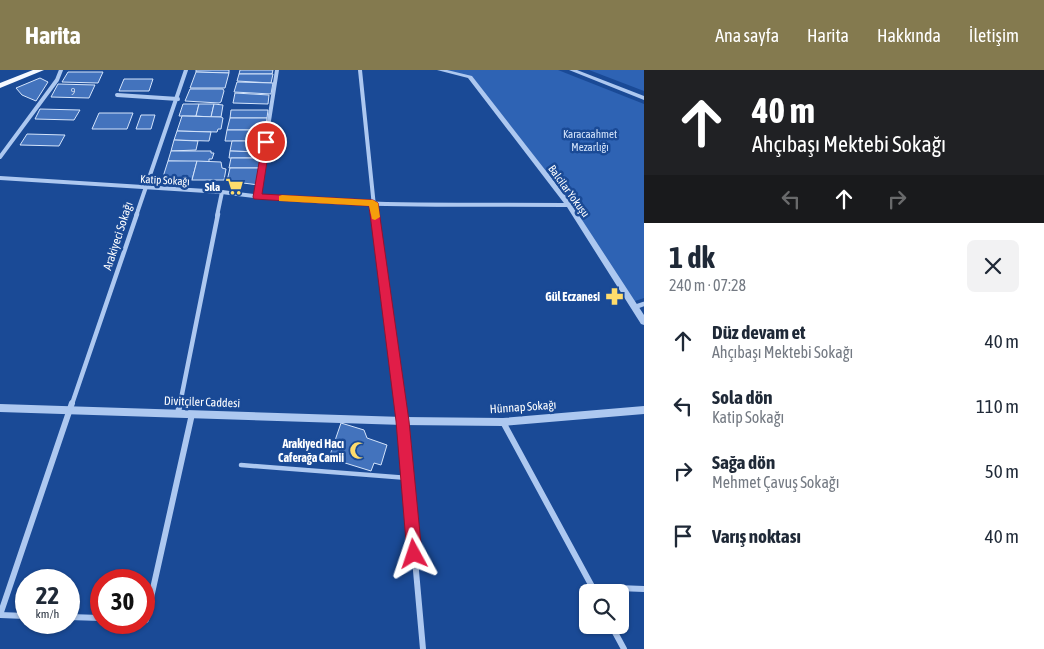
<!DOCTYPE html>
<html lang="tr">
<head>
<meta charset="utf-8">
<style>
	:root { --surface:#fff; --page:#f2f2f3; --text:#1f2937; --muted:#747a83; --accent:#847a4f }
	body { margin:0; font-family:"Asap Condensed",sans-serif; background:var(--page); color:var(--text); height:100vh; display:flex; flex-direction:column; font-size:19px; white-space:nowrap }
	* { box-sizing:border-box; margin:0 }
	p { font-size:16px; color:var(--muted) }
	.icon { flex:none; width:28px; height:28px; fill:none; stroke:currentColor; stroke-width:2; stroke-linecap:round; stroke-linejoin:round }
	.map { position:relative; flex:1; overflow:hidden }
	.panel { display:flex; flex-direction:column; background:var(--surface); width:400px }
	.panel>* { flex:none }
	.hud { background:#202124; color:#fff; overflow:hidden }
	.tools { position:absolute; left:579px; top:514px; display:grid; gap:10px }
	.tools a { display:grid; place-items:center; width:50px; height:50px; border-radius:8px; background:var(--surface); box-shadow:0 1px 4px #0004; font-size:25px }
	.speed { position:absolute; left:15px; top:499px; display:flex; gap:10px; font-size:25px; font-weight:700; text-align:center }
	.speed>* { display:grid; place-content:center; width:65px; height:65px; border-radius:50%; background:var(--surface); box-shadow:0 1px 4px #0004; line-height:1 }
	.speed small { font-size:12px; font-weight:400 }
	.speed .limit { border:8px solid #d22; background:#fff; color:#111 }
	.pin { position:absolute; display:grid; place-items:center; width:42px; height:42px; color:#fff; margin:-21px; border:2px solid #fff; border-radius:50%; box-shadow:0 1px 5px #0007 }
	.me { position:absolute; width:55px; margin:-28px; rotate:355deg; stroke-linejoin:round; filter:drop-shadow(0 0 4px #0008) }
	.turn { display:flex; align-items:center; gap:18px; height:105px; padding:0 25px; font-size:22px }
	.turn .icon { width:65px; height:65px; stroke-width:2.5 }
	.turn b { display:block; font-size:35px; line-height:42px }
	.lanes { display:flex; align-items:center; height:48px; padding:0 25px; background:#0003; justify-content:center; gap:25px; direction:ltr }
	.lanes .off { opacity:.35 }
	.round { display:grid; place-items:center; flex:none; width:52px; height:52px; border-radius:8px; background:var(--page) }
	.summary { display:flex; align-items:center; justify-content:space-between; height:85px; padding:0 25px }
	h1 { font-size:30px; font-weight:700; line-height:38px }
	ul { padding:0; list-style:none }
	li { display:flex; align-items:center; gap:15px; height:65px; padding:0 25px }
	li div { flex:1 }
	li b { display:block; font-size:19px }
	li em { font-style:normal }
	header { display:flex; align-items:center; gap:30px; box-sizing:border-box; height:70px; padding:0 25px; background:var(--accent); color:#fff }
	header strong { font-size:24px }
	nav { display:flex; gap:28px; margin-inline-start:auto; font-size:18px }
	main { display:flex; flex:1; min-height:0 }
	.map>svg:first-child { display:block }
	.green { fill:#2e63b4 }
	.building { fill:#4373bd; stroke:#d4e4fb }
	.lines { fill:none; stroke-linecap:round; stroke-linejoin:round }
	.service { stroke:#adc8f0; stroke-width:4.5 }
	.minor-far2 { stroke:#adc8f0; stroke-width:4 }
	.minor-far1 { stroke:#adc8f0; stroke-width:4.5 }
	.minor { stroke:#adc8f0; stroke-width:6 }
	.tertiary { fill:#adc8f0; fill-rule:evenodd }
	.primary { fill:#f6f9ff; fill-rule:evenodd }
	.route { fill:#e11d48; stroke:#92132f }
	.slow { fill:#f59e0b }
	.labels { text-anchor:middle; stroke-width:5; stroke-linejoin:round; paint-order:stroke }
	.number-label { font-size:10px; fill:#d0dcee }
	.far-park-label { font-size:11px; fill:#d4e4fb; stroke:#1a4a96 }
	.far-street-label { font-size:11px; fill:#fff; stroke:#1a4a96 }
	.far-poi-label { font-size:11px; font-weight:bold; fill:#fff; stroke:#1a4a96; text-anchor:end }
	.street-label { font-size:12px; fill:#fff; stroke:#1a4a96 }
	.poi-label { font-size:12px; font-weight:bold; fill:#fff; stroke:#1a4a96; text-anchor:end }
</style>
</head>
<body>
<header>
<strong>Harita</strong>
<nav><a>Ana sayfa</a><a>Harita</a><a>Hakkında</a><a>İletişim</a></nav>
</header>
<main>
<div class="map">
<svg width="644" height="579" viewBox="0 0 644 579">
	<rect width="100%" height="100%" fill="#1a4a96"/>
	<g class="green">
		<path d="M443,0H558L644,34V228L632,232L572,135L472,7Z"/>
		<path d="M589,0H644V21Z"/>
	</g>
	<g class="building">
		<path d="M196,0H229V3L196,2Z"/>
		<path d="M240,0H273L272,4H239Z"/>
		<path d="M68,2H103L98,13L62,12Z"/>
		<path d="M196,2L229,3L225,18H190Z"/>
		<path d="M239,4H273L271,13L237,11Z"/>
		<path d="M40,8L48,12L36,31L22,25L16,18Z"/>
		<path d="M124,9H153L149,21H119Z"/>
		<path d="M237,12L273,13L271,24L234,22Z"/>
		<path d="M58,14L95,15L89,28L51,27Z"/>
		<path d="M190,19H223L224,21L221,32L219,33L185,31Z"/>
		<path d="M235,23L269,25L268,34L233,33Z"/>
		<path d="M183,34H199L196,46H179Z"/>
		<path d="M199,34H214L211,47L196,46Z"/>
		<path d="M214,34L223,35L221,47H211Z"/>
		<path d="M40,39L80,40L74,50L35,49Z"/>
		<path d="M231,40H268L267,48H230Z"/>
		<path d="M99,43H133L127,59H92Z"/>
		<path d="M141,45H155L151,59H136Z"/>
		<path d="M182,46L221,47L223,48L221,59H218L217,62L177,61Z"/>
		<path d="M230,48H267L265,60H227Z"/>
		<path d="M227,60H263L261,71H225Z"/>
		<path d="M177,61L211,62L209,71L174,70Z"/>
		<path d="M27,64L65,65L59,76L20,75Z"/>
		<path d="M174,70L198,71L196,80L171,81Z"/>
		<path d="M232,71H263L261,82L230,81Z"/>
		<path d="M171,81H211V83H214L212,89H209V92L168,91Z"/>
		<path d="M230,81L261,82V88H229Z"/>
		<path d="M231,88H262L261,98H229Z"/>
		<path d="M168,91H197L192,110H162Z"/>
		<path d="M197,91L221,92L222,98L226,99L224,110H192Z"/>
		<path d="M230,98H261L259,115L227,111Z"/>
		<path d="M341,353L364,360L367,368L387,375L381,395L374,393L371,401L329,388Z"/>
	</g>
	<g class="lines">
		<path class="service" d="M241,395L408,408"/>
		<g class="minor-far2">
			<path d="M360,0L375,146"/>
			<path d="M117,25L178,29"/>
			<path d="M0,87L57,10L61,0"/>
			<path d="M0,108L222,122C336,138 454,134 569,135"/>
			<path d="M257,127L277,0"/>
			<path d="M136,146L186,0"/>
			<path d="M217,146L222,122"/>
		</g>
		<g class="minor-far1">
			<path d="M375,144L401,334"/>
			<path d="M635,237L644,234"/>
			<path d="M72,334L137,144"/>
			<path d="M180,334L218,144"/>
		</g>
		<g class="minor">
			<path d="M401,333L423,579"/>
			<path d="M178,343L180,333"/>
			<path d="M503,352L595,522"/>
			<path d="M592,517L644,519"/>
			<path d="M0,545L72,333"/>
			<path d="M0,545L26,546"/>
			<path d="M69,547L101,548"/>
			<path d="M144,549L146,550L192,344"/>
			<path d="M611,555L624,579"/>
		</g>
		<g class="tertiary">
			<path d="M437,0H447L472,6L571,133L644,245V255L641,254L567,137L468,8Z"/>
			<path d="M569,0H577L644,26V30Z"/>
			<path d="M0,334L403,347L503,348L644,336V344L503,356L403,355L0,342Z"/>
		</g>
		<path class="primary" d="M33,0H44L0,18V13Z"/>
	</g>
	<path class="route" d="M263,70L270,72L262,124L373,130L378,133L409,351L422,484L420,489L414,491L409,489L407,484L396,351L369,136L254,129L253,127Z"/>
	<path class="slow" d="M282,125L373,130L378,133L380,147L375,150L372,149L369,136L279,131V126Z"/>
	<defs>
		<symbol id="supermarket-bare" viewBox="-9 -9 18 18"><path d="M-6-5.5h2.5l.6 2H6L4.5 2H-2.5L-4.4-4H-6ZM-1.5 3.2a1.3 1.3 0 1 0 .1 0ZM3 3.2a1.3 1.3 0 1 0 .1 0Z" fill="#ffdc6c" stroke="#1a4a96" stroke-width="2.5" paint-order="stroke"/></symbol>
		<symbol id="pharmacy-bare" viewBox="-9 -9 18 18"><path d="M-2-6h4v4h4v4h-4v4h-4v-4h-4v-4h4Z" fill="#ffdc6c" stroke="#1a4a96" stroke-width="2.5" paint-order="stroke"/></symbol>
		<symbol id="mosque-bare" viewBox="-9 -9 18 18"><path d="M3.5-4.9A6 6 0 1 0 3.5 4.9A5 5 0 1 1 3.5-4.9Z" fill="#ffdc6c" stroke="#1a4a96" stroke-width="2.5" paint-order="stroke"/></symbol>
	</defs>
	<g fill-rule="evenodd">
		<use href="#supermarket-bare" x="222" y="104" width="25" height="25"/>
		<use href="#pharmacy-bare" x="602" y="214" width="25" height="25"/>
		<use href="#mosque-bare" x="346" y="368" width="25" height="25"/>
	</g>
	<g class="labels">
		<g class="number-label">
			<text x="73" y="25">9</text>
		</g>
		<g class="far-park-label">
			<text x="590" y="68">Karacaahmet<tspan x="590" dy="13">Mezarlığı</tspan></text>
		</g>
		<g class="far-street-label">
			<text transform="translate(165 110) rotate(3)" y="4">Katip Sokağı</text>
			<text transform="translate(569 121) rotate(54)" y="4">Balcilar Yokuşu</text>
		</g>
		<g class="far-poi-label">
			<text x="220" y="121">Sıla</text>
		</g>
		<g class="street-label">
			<text transform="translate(118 166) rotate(-72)" y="4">Arakiyeci Sokağı</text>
			<text transform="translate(202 332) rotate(2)" y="4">Divitçiler Caddesi</text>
			<text transform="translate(523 337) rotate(-4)" y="4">Hünnap Sokağı</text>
		</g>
		<g class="poi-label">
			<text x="600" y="231">Gül Eczanesi</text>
			<text x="344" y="378">Arakiyeci Hacı<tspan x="344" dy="14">Caferağa Camii</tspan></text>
		</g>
	</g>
</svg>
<div class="tools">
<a><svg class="icon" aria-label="search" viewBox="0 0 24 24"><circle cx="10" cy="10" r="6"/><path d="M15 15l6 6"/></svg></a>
</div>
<div class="speed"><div>22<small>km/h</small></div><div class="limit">30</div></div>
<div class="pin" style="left:266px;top:72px;background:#d93025"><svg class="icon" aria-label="arrive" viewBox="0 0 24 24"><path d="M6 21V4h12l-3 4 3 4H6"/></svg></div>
<svg class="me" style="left:414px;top:484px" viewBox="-20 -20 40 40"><path d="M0-17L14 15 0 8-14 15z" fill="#e11d48" stroke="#fff" stroke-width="4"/></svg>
</div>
<section class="panel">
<div class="hud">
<div class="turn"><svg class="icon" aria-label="ahead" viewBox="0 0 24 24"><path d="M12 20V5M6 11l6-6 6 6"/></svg><div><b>40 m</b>Ahçıbaşı Mektebi Sokağı</div></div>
<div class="lanes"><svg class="icon off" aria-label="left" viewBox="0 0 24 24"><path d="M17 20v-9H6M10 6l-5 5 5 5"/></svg><svg class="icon" aria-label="ahead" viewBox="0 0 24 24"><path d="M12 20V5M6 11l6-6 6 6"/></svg><svg class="icon off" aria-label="right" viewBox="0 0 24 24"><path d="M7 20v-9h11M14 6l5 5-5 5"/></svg></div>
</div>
<div class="summary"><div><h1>1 dk</h1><p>240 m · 07:28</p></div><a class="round"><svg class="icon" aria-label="close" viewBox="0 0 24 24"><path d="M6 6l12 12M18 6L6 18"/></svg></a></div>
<ul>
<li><svg class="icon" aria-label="ahead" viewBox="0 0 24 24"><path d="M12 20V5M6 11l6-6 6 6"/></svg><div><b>Düz devam et</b><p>Ahçıbaşı Mektebi Sokağı</p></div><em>40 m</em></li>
<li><svg class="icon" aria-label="left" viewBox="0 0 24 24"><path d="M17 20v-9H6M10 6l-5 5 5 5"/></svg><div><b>Sola dön</b><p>Katip Sokağı</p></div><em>110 m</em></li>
<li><svg class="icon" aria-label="right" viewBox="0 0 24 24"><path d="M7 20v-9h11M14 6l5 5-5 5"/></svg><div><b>Sağa dön</b><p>Mehmet Çavuş Sokağı</p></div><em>50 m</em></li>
<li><svg class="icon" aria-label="arrive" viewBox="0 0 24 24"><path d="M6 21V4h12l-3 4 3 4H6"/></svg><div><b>Varış noktası</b></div><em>40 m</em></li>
</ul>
</section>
</main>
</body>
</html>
